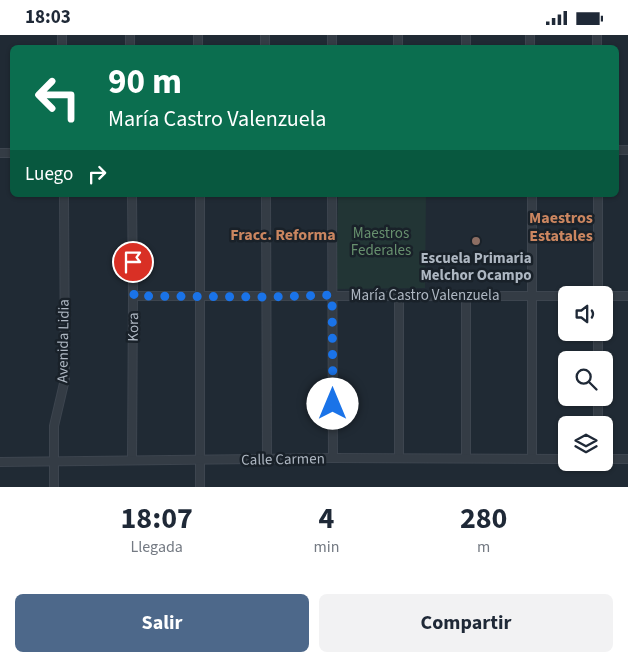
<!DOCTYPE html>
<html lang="es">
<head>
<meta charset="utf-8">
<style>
	:root { --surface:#fff; --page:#f2f2f3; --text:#1f2937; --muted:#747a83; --accent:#4d688a }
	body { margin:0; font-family:"Source Sans 3",sans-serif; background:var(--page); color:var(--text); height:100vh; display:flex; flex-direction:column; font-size:19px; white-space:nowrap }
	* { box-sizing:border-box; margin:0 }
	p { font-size:16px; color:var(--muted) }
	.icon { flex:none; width:28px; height:28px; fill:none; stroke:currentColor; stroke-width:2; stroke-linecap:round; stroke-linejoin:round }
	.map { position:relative; height:452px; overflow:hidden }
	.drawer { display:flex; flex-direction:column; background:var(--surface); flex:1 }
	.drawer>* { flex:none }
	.top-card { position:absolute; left:10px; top:10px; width:609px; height:152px; border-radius:8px; box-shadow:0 1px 4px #0004; background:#0b6e4f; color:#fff; overflow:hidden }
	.fabs { position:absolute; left:558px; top:251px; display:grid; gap:10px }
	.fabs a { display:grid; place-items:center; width:55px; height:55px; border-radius:8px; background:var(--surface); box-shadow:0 1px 4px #0004; font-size:25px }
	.pin { position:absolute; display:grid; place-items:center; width:42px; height:42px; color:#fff; margin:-21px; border:2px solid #fff; border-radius:50%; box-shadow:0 1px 5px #0007 }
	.me { position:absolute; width:55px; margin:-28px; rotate:0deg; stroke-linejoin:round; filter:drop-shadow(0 0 4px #0008) }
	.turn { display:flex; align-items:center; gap:18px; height:105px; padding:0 15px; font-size:22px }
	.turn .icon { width:65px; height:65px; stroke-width:2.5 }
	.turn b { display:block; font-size:35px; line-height:42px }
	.then { display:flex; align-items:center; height:48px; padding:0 15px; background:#0003; gap:10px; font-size:19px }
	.eta { display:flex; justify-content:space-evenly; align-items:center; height:85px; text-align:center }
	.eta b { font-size:30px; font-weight:700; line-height:35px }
	.action { display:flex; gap:10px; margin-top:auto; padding:10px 15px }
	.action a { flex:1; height:58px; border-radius:8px; background:var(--accent); color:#fff; font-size:20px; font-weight:700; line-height:58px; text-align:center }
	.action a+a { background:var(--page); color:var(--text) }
	.status { display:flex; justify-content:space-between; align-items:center; height:35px; padding:0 25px; background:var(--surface); direction:ltr }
	.status svg { height:14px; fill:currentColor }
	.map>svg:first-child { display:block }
	.green { fill:#223535 }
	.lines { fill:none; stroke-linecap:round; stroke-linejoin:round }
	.minor-casing { stroke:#3d454f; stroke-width:10 }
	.minor { stroke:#343c45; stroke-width:8 }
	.route { stroke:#1a73e8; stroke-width:9; stroke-dasharray:0 16.2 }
	.education-dot { fill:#8d6e63; stroke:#192129; stroke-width:2 }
	.labels { text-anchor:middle; stroke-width:5; stroke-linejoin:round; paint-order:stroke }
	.park-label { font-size:15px; fill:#67906e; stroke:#192129 }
	.poi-label { font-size:15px; font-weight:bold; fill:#aeb7c2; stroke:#192129 }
	.street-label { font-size:15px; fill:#aeb7c2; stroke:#192129 }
	.neighbourhood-label { font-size:16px; font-weight:bold; fill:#cb8660; stroke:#192129 }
</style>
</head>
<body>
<div class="status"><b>18:03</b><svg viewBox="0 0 49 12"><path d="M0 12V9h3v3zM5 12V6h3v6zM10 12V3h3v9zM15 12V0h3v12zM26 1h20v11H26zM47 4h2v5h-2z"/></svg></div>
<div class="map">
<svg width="628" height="452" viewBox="0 0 628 452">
	<rect width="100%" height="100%" fill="#202a34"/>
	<path class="green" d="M338,160H426L425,253L336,254Z"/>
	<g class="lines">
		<defs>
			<g id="minor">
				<path d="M62,0V12"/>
				<path d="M130,0V12"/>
				<path d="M198,0V12"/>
				<path d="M265,0V12"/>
				<path d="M332,0V12"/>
				<path d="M398,0V12"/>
				<path d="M466,0V12"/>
				<path d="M530,0V12"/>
				<path d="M597,0V12"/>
				<path d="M616,115H628"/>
				<path d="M0,118H12"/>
				<path d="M200,160V452"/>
				<path d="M266,160L267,424"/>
				<path d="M332,160L333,423"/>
				<path d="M532,160V424"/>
				<path d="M598,160V260"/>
				<path d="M399,260V423"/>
				<path d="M133,261H566"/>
				<path d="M604,261H628"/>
				<path d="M598,298V325"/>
				<path d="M598,362V390"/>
				<path d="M466,423V261"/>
				<path d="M604,424H628"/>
				<path d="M132,425L133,261L132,160"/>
				<path d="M0,427L333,423L566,424"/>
				<path d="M54,452V391L65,344L64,160"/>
			</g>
		</defs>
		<use href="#minor" class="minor-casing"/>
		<use href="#minor" class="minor"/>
	</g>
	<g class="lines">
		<path class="route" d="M133,227L134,261L267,262L332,260L333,369"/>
	</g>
	<circle class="education-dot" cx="476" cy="206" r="5"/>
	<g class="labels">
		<g class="park-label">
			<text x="381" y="203">Maestros<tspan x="381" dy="17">Federales</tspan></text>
		</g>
		<g class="poi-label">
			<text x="476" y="228">Escuela Primaria<tspan x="476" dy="17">Melchor Ocampo</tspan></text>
		</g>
		<g class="street-label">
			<text x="425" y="265">María Castro Valenzuela</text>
			<text transform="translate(133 292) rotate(-89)" y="5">Kora</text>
			<text transform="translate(63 306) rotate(-89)" y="5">Avenida Lidia</text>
			<text transform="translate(283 424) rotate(-1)" y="5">Calle Carmen</text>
		</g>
		<g class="neighbourhood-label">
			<text x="561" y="188">Maestros<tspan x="561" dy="18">Estatales</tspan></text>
			<text x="283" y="205">Fracc. Reforma</text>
		</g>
	</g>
</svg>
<div class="fabs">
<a><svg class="icon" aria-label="sound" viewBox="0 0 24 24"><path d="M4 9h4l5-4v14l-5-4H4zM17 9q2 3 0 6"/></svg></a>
<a><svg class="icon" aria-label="search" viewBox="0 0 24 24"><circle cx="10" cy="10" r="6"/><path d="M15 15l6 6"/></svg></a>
<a><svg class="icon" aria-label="layers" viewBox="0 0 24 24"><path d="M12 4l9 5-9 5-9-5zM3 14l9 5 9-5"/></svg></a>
</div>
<div class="pin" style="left:133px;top:227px;background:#d93025"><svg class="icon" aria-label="arrive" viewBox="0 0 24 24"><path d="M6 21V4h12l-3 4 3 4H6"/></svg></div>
<svg class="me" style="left:333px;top:369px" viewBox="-20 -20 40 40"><circle r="19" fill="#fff"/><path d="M0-13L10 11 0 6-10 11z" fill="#1a73e8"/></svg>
<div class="top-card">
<div class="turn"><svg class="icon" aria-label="left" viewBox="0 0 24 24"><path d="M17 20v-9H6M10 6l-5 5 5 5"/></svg><div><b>90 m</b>María Castro Valenzuela</div></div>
<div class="then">Luego<svg class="icon" aria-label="right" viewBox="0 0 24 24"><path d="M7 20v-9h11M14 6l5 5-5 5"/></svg></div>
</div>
</div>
<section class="drawer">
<div class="eta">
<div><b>18:07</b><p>Llegada</p></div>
<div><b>4</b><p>min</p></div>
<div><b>280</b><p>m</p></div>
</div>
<div class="action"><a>Salir</a><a>Compartir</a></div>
</section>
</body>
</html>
